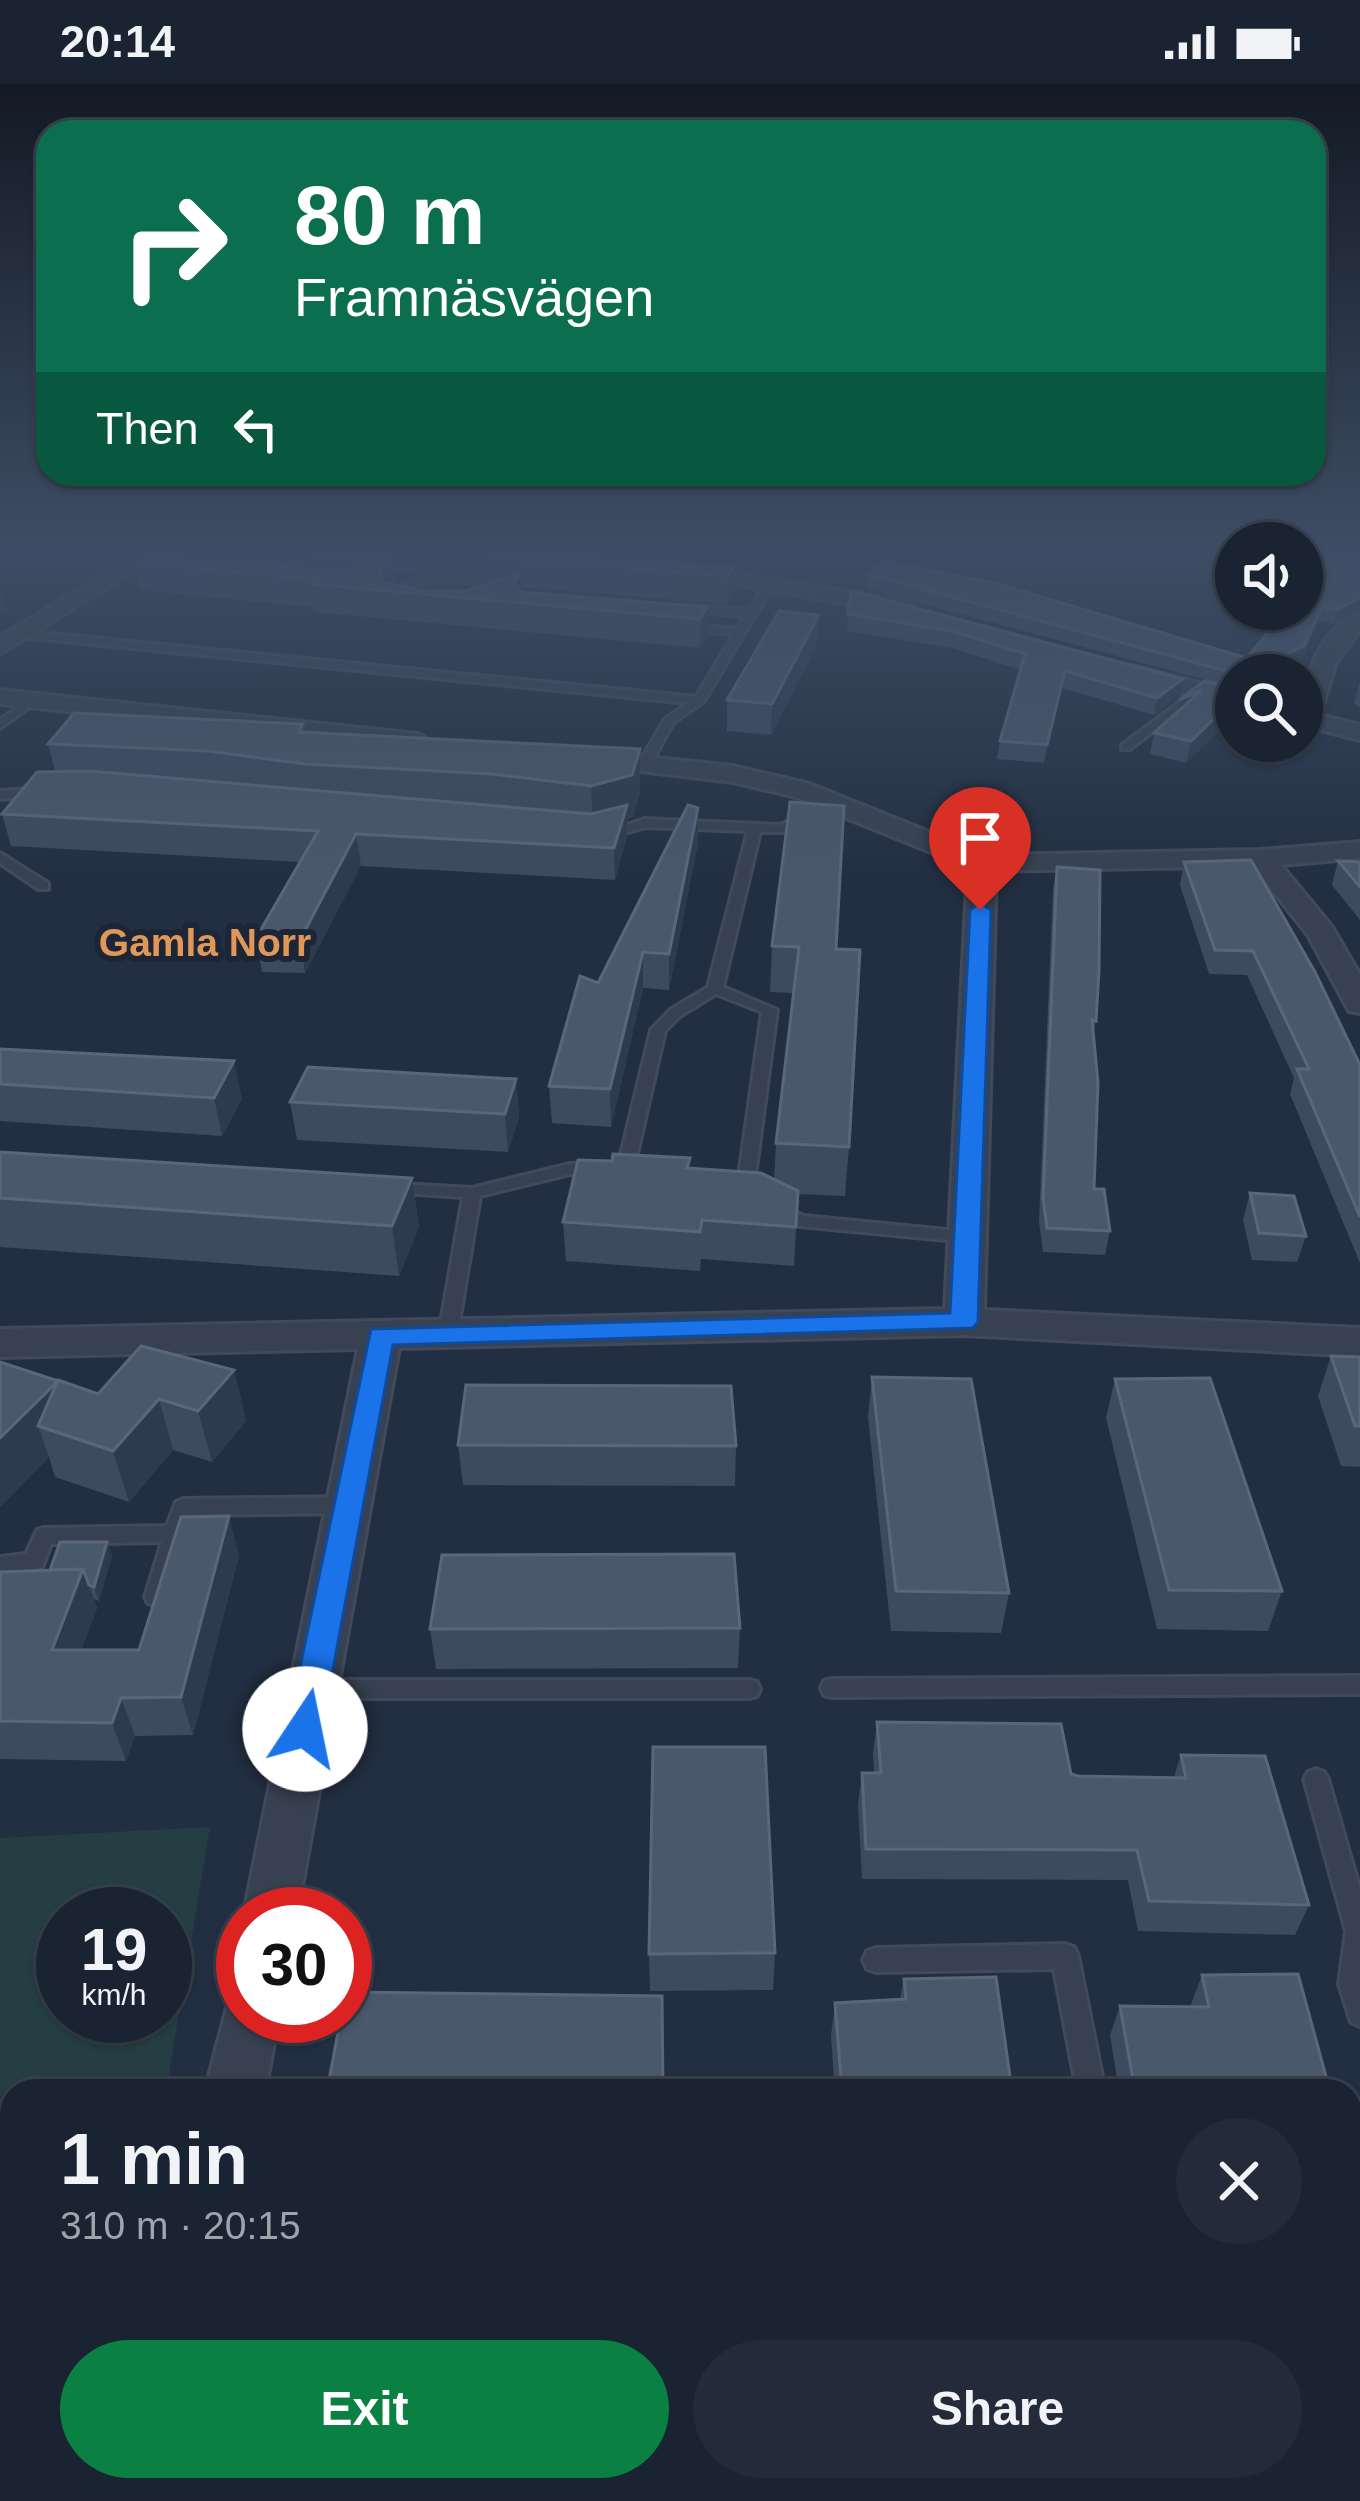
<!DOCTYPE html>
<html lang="en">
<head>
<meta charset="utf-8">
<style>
	:root { --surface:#1a2332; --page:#232b3a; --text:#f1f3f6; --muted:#9fa4ac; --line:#38404d; --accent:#0b8043 }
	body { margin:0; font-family:Helvetica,sans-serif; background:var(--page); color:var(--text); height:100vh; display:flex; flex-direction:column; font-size:45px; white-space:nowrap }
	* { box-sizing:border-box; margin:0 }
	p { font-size:39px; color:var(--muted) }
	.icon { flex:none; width:66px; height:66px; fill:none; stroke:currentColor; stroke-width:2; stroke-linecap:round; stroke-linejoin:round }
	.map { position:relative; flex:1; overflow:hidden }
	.details { position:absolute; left:0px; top:1995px; width:1362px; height:423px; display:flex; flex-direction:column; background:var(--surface); border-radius:36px 36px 0 0; box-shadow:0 3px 9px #0004,0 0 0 3px var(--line) }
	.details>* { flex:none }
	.guide { position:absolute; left:36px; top:36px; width:1290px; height:366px; border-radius:36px; box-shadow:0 3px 9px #0004,0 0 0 3px var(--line); background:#0b6e4f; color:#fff; overflow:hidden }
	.fabs { position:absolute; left:1215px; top:438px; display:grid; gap:24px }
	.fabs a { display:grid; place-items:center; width:108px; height:108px; border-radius:50%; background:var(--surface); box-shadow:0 3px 9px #0004,0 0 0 3px var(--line); font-size:60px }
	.speed { position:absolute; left:36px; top:1803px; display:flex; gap:24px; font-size:60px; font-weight:700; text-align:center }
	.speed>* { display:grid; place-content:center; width:156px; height:156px; border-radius:50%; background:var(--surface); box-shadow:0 3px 9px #0004,0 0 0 3px var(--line); line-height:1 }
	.speed small { font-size:30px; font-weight:400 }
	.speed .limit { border:18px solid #d22; background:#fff; color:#111 }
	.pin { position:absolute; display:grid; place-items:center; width:102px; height:102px; color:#fff; margin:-123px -51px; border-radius:50% 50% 50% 0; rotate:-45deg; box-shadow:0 0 12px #0007 }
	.pin .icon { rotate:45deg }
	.me { position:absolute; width:132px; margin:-66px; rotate:11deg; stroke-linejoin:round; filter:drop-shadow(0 0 9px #0008) }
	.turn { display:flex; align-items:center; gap:42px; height:252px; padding:0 60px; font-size:54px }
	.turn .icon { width:156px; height:156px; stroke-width:2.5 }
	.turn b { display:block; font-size:84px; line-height:102px }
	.then { display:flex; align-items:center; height:114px; padding:0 60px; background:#0003; gap:24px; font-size:45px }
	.round { display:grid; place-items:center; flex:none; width:126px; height:126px; border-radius:63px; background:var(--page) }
	.summary { display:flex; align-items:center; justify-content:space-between; height:204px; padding:0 60px }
	h1 { font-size:72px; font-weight:700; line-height:90px }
	.action { display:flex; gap:24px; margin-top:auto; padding:24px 60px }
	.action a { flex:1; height:138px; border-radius:72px; background:var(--accent); color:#fff; font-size:48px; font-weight:700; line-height:138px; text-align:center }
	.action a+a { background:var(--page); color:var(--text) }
	.status { display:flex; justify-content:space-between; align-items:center; height:84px; padding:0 60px; background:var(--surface); direction:ltr }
	.status svg { height:33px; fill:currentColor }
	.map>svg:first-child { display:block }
	.green { fill:#243e43; fill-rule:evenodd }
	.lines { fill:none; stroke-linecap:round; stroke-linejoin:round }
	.lane-casing { stroke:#404a5a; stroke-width:6 }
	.street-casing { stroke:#404a5a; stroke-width:6 }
	.lane { fill:#374151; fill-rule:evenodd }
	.street { fill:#374151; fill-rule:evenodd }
	.wall { fill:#3d4b60; fill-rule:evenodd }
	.shaded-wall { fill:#2d3b4f }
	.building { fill:#4a586c; stroke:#5a677b; stroke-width:3 }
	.route { fill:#1a73e8; stroke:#114b97; stroke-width:3 }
	.labels { text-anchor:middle; stroke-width:12; stroke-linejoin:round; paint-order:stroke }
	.far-neighbourhood-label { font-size:39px; font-weight:bold; fill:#e0975a; stroke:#1c2636 }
</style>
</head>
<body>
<div class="status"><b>20:14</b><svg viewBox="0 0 49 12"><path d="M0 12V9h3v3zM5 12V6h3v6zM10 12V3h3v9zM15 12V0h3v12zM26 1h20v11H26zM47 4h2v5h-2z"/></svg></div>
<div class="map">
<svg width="1360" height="2417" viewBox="0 0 1360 2417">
	<rect width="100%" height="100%" fill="#222f42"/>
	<path class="green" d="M210,1743L166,2007H12V2314L0,2325V1754ZM63,1830H165V1932H63Z"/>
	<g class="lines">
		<defs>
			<g id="lane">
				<path d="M681,462H693L707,468L702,471Z"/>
				<path d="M437,491L485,496L512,510C501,512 497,508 485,503C456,492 426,494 400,510L397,524L389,522L392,507L418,494Z"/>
				<path d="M766,498L774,500L704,617L673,639L650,681L644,685L638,681L665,635L688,619L22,553L17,550L22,547L696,613L734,550L685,546L680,543L685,540L737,545L745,532L684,527L679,524L684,521L749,526Z"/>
				<path d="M1193,608L1202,610L1130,665H1122V661Z"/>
				<path d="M29,615L38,617L0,644V636Z"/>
				<path d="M43,704L47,705V711L0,715V707Z"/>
				<path d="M806,730L816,733L786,748H760L723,903L777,926L755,1092L765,1110L757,1115L751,1114L739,1092L762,928L716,910L680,932L665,947L634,1083L626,1088L620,1087L618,1083L651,946L670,926L708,903L748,747L645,743L608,754L602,750L644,735L780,741Z"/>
				<path d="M0,769L48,799V805H38L0,779Z"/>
				<path d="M599,1079L607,1084L605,1088L570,1090L480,1112L457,1250L448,1256L441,1254L439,1250L463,1113L389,1108L381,1103L383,1099L472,1104L570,1080Z"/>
				<path d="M778,1120L804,1132L967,1148L976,1153L967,1158L800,1142L772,1129L770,1125Z"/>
				<path d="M348,1413L355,1416L358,1421L355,1426L348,1429L191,1431L167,1513L164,1519L156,1522L148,1519L145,1513L162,1458L51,1460L42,1484L0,1489V1473L26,1470L37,1446L44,1444L167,1442L176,1418L183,1415Z"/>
				<path d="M1360,1592V1610L832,1613L824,1611L821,1604L824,1597L832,1595Z"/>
				<path d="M318,1596H749L757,1598L760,1605L757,1612L749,1614H318L310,1612L307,1605L310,1598Z"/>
				<path d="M1316,1685L1324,1688L1328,1695L1360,1806V1942L1351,1938L1339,1900L1346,1847L1304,1695L1308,1688Z"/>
				<path d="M1065,1860L1074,1863L1078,1872L1105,2007H1077L1054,1885L876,1888L867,1885L863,1876L867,1867L876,1864Z"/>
			</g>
			<g id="street">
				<path d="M150,462H173L0,570V553Z"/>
				<path d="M683,481L904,517L915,523L904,529L676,491L673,487Z"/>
				<path d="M1360,529V546L1336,579L1320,631L1360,641V656L1302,641C1302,600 1317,544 1360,529Z"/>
				<path d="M1133,582L1236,609V623L1125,594V584Z"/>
				<path d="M0,606L418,650L430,657L418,664L0,620Z"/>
				<path d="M590,667L733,682L810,700L986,771L1261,766L1360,758V774L1281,781L1332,843L1360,891V929L1349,927L1308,851L1253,782L996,787L984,1226L1360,1244V1272L964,1251L399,1264L297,1830L243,1834L358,1265L0,1273V1245L945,1225L968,783L792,712L733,698L581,680L577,675L581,670Z"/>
				<path d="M243,1907V1932H279L265,2007H205L230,1912Z"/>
				<path d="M1360,2255V2323L1350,2324V2256Z"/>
			</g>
		</defs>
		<use href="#lane" class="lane-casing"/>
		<use href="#street" class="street-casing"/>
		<use href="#lane" class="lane"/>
		<use href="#street" class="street"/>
	</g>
	<g class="wall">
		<path d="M165,462H582L579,465L559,462L560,469L733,484V511L727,520L521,503L522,508L708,523V552L700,564L313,528V523L140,506L135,479L167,472ZM463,486L496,497L465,507H420L395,501L394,488L417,490Z"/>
		<path d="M1360,462L1334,540L1319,537L1301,577L1272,591H1236V629L1186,679L1150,670L1154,649L1177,628L1179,616L1228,602L866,504L867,490L1247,574L1302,525Z"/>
		<path d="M852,507L1180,612L1154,631L1062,604L1044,679L997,675L1000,657L1020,586L953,564L846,547Z"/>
		<path d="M817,560L771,651L727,647V616Z"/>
		<path d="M1360,597V624L1354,619Z"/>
		<path d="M303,640L305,649L640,707L633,733L627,735V752L615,796L361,782L305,889L262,888L256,854L300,778L11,762L2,730L55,687L48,660Z"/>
		<path d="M698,758L669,906L643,904L611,1043L552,1039L549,1002L598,899Z"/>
		<path d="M1338,777L1360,778V836L1332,801Z"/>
		<path d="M1184,778L1360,981V1179L1290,1010L1294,994L1247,891L1209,890L1180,801Z"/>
		<path d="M1057,783L1096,937L1093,952L1094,1105L1110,1147L1105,1171L1043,1168L1039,1138L1053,804Z"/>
		<path d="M772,862L836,865L849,1063L845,1112L798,1110L794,1182L701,1175L700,1187L566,1177L563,1138L690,1084L774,1096L776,1059L793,909L770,908Z"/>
		<path d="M0,965L242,1015L222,1052L0,1037Z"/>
		<path d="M516,995L519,1033L508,1068L297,1056L290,1018Z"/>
		<path d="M0,1068L412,1094L419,1143L399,1192L0,1163Z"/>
		<path d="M1250,1109L1306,1152L1297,1178L1252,1176L1243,1136Z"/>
		<path d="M1331,1272L1360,1273V1383L1341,1382L1318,1312Z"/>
		<path d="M0,1278L98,1310L234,1286L246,1337L212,1378L173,1366L129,1418L55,1393L49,1373L0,1423Z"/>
		<path d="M872,1293L1009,1509L1001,1549L891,1547L868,1333Z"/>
		<path d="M1115,1295L1282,1507L1268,1547L1157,1545L1106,1334Z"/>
		<path d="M458,1361L736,1362L735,1402L463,1401Z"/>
		<path d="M107,1458L112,1472L99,1517L94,1515L97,1524L81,1566H139L239,1471L193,1651L135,1652L126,1677L0,1675V1488L50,1486Z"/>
		<path d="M740,1544L738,1584L436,1585L430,1545Z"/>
		<path d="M877,1638L1078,1692L1174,1693L1181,1671L1309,1821L1295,1851L1138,1847L1128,1796L862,1795L858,1720L862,1689H874L873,1669Z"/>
		<path d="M775,1869L773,1906L650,1907L649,1870Z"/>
		<path d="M1202,1891L1330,2007H1119L1110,1951L1120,1922L1190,1923Z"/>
		<path d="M904,1895L1012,2007H835L831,1952L835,1919L900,1915Z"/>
		<path d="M1350,2082L1360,2119V2153L1350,2169Z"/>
	</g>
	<g class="shaded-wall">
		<path d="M179,462H207L208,472L189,483H183Z"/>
		<path d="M436,462H461L463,486L417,490L414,464Z"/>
		<path d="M554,462H559L560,479L547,468Z"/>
		<path d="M392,475L395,503L382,506L379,487Z"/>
		<path d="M733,484V511L727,520L728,492Z"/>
		<path d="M520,490L522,519L513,501Z"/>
		<path d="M0,498L7,526L0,531Z"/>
		<path d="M1360,513V525L1334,540L1337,526Z"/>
		<path d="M708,523V552L700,564V535Z"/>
		<path d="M1322,523L1319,537L1301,577L1272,591H1251L1252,587Z"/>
		<path d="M819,531L817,560L771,651L772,620Z"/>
		<path d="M1065,587L1062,604L1044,679L1047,661Z"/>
		<path d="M1183,595L1180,612L1154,631L1157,614Z"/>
		<path d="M1202,606L1175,637L1179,616Z"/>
		<path d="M1236,613V629L1186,679L1191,657Z"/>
		<path d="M640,665V707L633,733L627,735V752L615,796L614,764L593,744L591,702Z"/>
		<path d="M698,724V758L669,906V870Z"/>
		<path d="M356,750L361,782L305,889L300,856Z"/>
		<path d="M643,868V904L611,1043L610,1005Z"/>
		<path d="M234,977L242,1015L222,1052L214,1014Z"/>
		<path d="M516,995L519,1033L508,1068L505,1030Z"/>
		<path d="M412,1094L419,1143L399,1192L392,1142Z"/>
		<path d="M234,1286L246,1337L212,1378L198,1327Z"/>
		<path d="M58,1297L38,1342L49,1373L0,1423V1354Z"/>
		<path d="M159,1315L173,1366L129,1418L113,1367Z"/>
		<path d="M229,1432L239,1471L193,1651L181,1613Z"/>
		<path d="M107,1458L112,1472L99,1517L94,1503Z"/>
		<path d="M83,1485L97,1524L67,1604L52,1566Z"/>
		<path d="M121,1614L135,1652L126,1677L112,1639Z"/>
	</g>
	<g class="building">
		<path d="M230,462L392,475L379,487L384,498L420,507H465L520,490L513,501L522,508L708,523L700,535L309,500L322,496L135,479L146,471L351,488L361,482L355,475Z"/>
		<path d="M391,462H436L414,464Z"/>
		<path d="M468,462H554L547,468L733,484L728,492L506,475Z"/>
		<path d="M1333,462H1360V513L1337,526L1322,523L1304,562L1252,587L1256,591H1241L867,490L885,478L995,499L1247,574L1287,525H1302V519L1318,522L1303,519Z"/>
		<path d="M852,507L1183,595L1157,614L1065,587L1047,661L1000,657L1025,570L955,548L847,530Z"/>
		<path d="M779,527L819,531L772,620L727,616Z"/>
		<path d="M1204,597L1236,604V613L1191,657L1154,649L1202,606L1179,616Z"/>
		<path d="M74,629L303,640L299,648L640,665L632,691L591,702L492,690L305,680L208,667L48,660Z"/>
		<path d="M89,687L591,730L627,721L614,764L356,750L300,856L256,854L318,747L2,730L37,688Z"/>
		<path d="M790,718L844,722L836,865L860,866L849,1063L776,1059L799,863L772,862Z"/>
		<path d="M688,721L698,724L669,870L643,868L610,1005L549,1002L580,892L598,899Z"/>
		<path d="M1251,776L1315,888L1360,981V1133L1297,985H1309L1253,867L1215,866L1184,778Z"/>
		<path d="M1338,777L1360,778V803Z"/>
		<path d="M1057,783L1100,786L1099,886L1096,937L1092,936L1098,999L1094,1105H1104L1110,1147L1047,1144L1043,1114Z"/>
		<path d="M0,965L234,977L214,1014L0,1000Z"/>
		<path d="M308,983L516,995L505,1030L290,1018Z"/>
		<path d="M0,1068L412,1094L392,1142L0,1114Z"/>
		<path d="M613,1070L690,1074L687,1084L761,1089L798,1107L796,1143L702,1136L700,1148L563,1138L578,1076L612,1077Z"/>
		<path d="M1250,1109L1294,1112L1306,1152L1259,1149Z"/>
		<path d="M141,1262L234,1286L198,1327L159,1315L113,1367L38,1342L58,1296L98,1310Z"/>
		<path d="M1331,1272L1360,1273V1342H1355Z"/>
		<path d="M0,1278L58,1297L0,1354Z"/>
		<path d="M872,1293L971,1295L1009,1509L896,1507Z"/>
		<path d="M1210,1294L1282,1507L1169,1506L1115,1295Z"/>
		<path d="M466,1301L731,1302L736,1362L458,1361Z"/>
		<path d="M229,1432L181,1613L121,1614L112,1639L0,1637V1488L83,1485L52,1566H139L181,1433Z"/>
		<path d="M60,1458H107L94,1503L89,1501L83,1485L50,1486Z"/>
		<path d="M734,1470L740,1544L430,1545L442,1471Z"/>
		<path d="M877,1638L1061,1640L1071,1690L1078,1692L1186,1694L1181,1671L1265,1672L1309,1821L1149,1817L1137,1766L866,1765L862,1689H881Z"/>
		<path d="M653,1663H765L775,1869L649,1870Z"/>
		<path d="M1298,1890L1330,2007H1135L1120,1922L1209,1923L1202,1891Z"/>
		<path d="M996,1893L1012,2007H842L835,1919L906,1915L904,1895Z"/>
		<path d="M346,1908L662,1912L663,2007H327L341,1932H345Z"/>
		<path d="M1350,2082L1360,2119V2143L1350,2142Z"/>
	</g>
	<linearGradient id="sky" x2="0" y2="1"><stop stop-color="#131a24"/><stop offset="0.58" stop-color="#3e4d65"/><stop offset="1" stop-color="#3e4d65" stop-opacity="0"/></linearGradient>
	<rect width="1360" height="800" fill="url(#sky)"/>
	<path class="route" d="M980,819L991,826L978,1238L973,1244L393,1261L322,1645L317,1656L305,1660L292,1656L287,1645L371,1245L950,1229L970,826Z"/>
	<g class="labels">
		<g class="far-neighbourhood-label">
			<text x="205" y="872">Gamla Norr</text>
		</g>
	</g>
</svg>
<div class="fabs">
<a><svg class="icon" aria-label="sound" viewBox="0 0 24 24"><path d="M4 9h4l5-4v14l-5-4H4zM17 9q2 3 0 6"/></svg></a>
<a><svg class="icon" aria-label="search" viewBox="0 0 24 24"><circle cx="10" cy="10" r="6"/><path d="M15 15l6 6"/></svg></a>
</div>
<div class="speed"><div>19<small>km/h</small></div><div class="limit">30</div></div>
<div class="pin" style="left:980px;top:826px;background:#d93025"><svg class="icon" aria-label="arrive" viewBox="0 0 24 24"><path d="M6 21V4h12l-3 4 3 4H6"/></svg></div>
<svg class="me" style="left:305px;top:1645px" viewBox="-20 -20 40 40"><circle r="19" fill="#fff"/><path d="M0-13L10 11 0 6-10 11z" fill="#1a73e8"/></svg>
<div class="guide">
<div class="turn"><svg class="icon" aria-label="right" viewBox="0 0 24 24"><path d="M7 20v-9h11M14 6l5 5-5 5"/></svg><div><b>80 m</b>Framnäsvägen</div></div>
<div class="then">Then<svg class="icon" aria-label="left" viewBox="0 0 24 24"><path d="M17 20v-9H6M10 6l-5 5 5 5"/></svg></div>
</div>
<section class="details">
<div class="summary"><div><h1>1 min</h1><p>310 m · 20:15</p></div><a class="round"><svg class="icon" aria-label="close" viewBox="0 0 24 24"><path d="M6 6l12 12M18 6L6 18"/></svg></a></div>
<div class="action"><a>Exit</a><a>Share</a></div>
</section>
</div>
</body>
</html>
